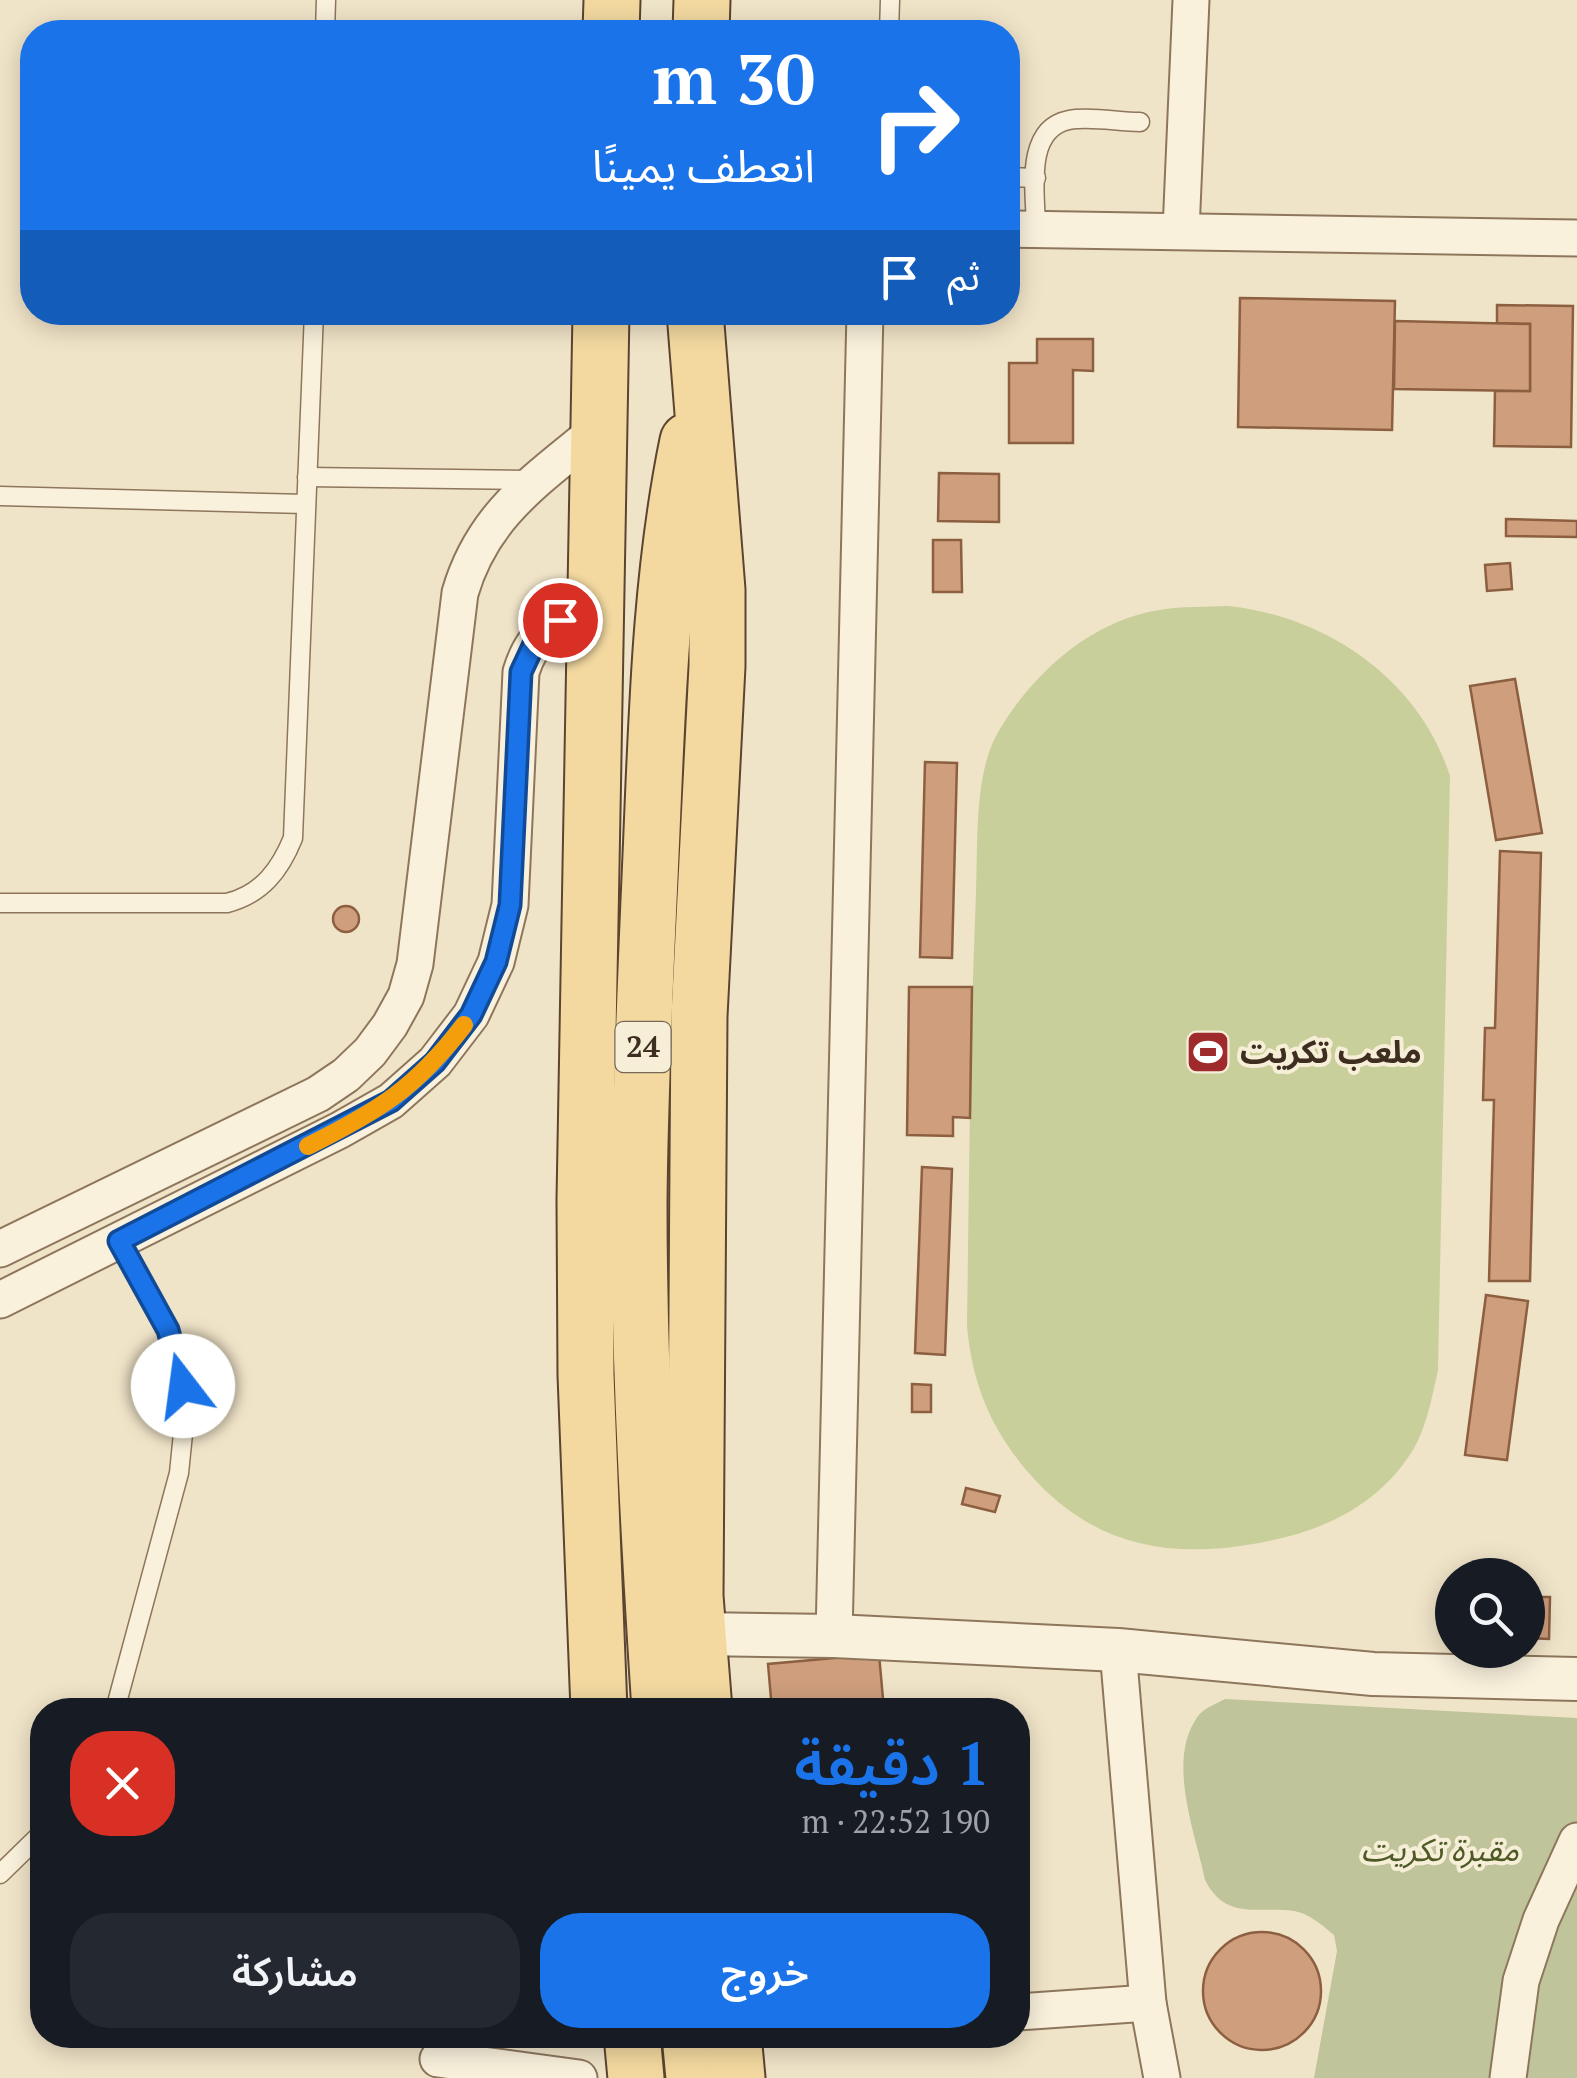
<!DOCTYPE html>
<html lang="ar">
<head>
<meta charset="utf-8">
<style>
	:root { --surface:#171b24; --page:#242831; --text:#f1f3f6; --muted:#9ea1a6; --accent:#1a73e8 }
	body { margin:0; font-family:"PT Serif","Noto Sans Arabic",serif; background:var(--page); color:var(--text); direction:rtl; height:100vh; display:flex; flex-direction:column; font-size:38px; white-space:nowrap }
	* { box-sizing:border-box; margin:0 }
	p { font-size:32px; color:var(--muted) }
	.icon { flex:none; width:55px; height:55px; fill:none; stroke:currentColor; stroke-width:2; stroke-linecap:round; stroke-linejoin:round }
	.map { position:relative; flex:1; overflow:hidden; direction:ltr }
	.details { position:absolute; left:30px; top:1698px; width:1000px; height:350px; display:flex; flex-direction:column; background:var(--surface); border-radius:40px; box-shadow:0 5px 25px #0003; direction:rtl }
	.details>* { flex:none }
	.guide { position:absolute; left:20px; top:20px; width:1000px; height:305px; border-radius:40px; box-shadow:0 5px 25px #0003; direction:rtl; background:#1a73e8; color:#fff; overflow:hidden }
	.tools { position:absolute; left:1435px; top:1558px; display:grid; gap:20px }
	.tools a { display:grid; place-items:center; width:110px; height:110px; border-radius:50%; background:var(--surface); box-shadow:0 5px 25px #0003; font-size:50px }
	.pin { position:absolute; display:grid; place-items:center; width:85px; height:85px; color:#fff; margin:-42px; border:5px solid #fff; border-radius:50%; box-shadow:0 2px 10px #0007 }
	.me { position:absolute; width:110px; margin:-55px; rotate:345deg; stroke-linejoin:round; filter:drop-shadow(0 0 8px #0008) }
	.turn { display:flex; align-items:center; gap:35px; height:210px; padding:0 40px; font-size:45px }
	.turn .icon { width:130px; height:130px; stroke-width:2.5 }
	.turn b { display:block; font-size:70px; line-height:85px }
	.then { display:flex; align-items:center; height:95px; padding:0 40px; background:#0003; gap:20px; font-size:38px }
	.round { display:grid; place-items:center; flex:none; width:105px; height:105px; border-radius:40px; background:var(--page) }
	.head { display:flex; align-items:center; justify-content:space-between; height:170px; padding:0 40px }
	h1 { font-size:60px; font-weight:600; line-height:75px; color:var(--accent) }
	.cta { display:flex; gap:20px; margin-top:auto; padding:20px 40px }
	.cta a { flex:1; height:115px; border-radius:40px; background:var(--accent); color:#fff; font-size:40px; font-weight:600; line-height:115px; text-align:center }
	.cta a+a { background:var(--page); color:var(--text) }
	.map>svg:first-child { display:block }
	.green { fill:#c9cf9b }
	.cemetery { fill:#bfc49a }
	.building { fill:#cf9f7d; stroke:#8d5f41; stroke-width:2.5 }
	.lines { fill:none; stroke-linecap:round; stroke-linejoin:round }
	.service-casing { stroke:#8d765c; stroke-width:21 }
	.minor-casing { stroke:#8d765c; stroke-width:39 }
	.tertiary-casing { stroke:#8d765c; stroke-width:46 }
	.primary-casing { stroke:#5b4430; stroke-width:59 }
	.service { stroke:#faf1dc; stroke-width:18 }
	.minor { stroke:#faf1dc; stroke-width:35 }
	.tertiary { stroke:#faf1dc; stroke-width:42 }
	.primary { stroke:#f3d9a0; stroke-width:55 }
	.route-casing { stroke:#114b97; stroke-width:25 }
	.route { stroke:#1a73e8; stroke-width:18 }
	.slow { stroke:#f59e0b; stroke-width:18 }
	.labels { text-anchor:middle; stroke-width:8; stroke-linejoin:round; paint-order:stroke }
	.shield { fill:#f7eed8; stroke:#756857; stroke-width:2.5 }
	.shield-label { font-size:30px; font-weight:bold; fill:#3d2e20 }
	.poi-label { font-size:32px; font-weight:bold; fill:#3d2e20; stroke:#f7eed8; text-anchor:start }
	.park-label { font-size:32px; font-style:italic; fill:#4d5a26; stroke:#f7eed8 }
</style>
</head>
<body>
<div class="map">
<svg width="1577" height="2078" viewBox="0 0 1577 2078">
	<rect width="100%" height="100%" fill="#f0e4c8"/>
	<path class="green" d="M1228,606C1326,616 1419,679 1450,776L1438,1370C1432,1397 1427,1426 1413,1450C1380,1503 1328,1529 1269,1541C1172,1561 1093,1548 1027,1471C990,1427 972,1383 967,1326C969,1182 970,1037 976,893C978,846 974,777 996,736C1030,675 1090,621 1159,610C1182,606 1205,607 1228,606Z"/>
	<path class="cemetery" d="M1225,1699L1577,1718V2078H1314L1337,1951L1334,1935C1322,1925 1310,1914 1294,1911C1257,1906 1226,1921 1205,1880C1195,1831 1166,1760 1198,1716C1204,1708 1216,1704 1225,1699Z"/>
	<g class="building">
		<path d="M1240,298L1395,301L1392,430L1238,427Z"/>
		<path d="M1497,305L1573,306L1571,447L1494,446L1495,391H1530V324L1497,323Z"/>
		<path d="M1395,321L1530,324V391L1394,389Z"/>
		<path d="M1037,339H1093V371L1073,370V443H1009V363H1037Z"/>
		<path d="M939,473L999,474V522L938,521Z"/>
		<path d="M1506,519L1577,521V537L1506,536Z"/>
		<path d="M933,540H961L962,592H933Z"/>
		<path d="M1510,563L1512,589L1487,591L1485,565Z"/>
		<path d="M1515,679L1542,833L1496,840L1470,686Z"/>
		<path d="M925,762L957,763L952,958L920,957Z"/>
		<path d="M1500,851L1541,853L1530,1281H1489L1494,1100H1483L1485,1028H1495Z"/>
		<circle cx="346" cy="919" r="13"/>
		<path d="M909,987H972L970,1118L953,1117V1136L907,1135Z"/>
		<path d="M922,1167L952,1169L945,1355L915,1353Z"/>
		<path d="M1486,1295L1528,1301L1507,1460L1465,1455Z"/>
		<path d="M912,1384L931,1385V1412H912Z"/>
		<path d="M966,1488L1000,1496L995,1512L962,1504Z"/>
		<path d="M1528,1597H1550L1549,1639L1528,1638Z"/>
		<path d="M879,1654L884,1710H772L768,1664Z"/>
		<circle cx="1262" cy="1991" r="59"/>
	</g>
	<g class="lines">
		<defs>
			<g id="service">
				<path d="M325,32L326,0"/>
				<path d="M889,32L890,0"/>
				<path d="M1008,177L1036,178"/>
				<path d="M1036,229C1036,196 1023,129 1069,120C1091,116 1118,122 1140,122"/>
				<path d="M307,477L532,480"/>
				<path d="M0,496L306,504"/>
				<path d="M0,903H227C262,894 280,870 293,838L314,312"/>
				<path d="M115,1710L179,1473L185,1414L183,1386L168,1330L119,1241"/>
				<path d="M0,1874L42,1833"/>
			</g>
			<g id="minor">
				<path d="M1008,229L1577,238"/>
				<path d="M1181,231L1191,0"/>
				<path d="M0,1249L318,1094L346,1075L370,1052L390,1025L406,996L415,964L460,593C483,514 537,480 597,430"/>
				<path d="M0,1300L340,1130L391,1101L435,1062L471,1015L496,962L510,905L521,672C532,636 555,616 593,612"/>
				<path d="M834,1636L865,312"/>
				<path d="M1118,1650L1148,2003L1162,2078"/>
				<path d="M1018,2012L1148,2003"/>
				<path d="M438,2059L579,2078"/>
				<path d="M1508,2078L1521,1981L1541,1920L1577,1841"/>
			</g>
			<path id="tertiary" d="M698,1634L834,1636L1118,1650L1373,1674L1577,1679"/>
			<g id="primary">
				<path d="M611,32L612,0"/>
				<path d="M701,32L702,0"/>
				<path d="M695,312L717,590V666L699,1016L695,1596L704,1710"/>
				<path d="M599,1710L586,1375L585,1200L601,312"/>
				<path d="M660,1710C649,1541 639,1372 639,1203C640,1087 646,971 651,855C657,717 660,577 688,441"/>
				<path d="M632,2035L636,2078"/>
				<path d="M690,2035L694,2078"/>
				<path d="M733,2035L737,2078"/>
			</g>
		</defs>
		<use href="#service" class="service-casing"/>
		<use href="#minor" class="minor-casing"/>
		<use href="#tertiary" class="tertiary-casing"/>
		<use href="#primary" class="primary-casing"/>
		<use href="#service" class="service"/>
		<use href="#minor" class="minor"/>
		<use href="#tertiary" class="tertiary"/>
		<use href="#primary" class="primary"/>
	</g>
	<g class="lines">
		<defs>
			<path id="route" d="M183,1386L168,1330L119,1241L391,1101L435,1062L471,1015L496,962L510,905L521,672L535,642L560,620"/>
		</defs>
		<use href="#route" class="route-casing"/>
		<use href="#route" class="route"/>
		<path class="slow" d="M308,1146C378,1111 415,1089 464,1025"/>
	</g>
	<defs>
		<symbol id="stadium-square" viewBox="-11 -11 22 22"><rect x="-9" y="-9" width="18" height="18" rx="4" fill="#9e2a2b" stroke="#f7eed8"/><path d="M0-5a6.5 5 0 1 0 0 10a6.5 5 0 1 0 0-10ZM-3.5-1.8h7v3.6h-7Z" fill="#fff"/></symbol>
	</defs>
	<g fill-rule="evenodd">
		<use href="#stadium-square" x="1183" y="1027" width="50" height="50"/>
	</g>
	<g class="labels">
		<rect class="shield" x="615.5" y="1022" width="55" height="50" rx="8"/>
		<g class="shield-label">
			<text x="643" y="1057">24</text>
		</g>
		<g class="poi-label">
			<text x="1240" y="1063">ملعب تكريت</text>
		</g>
		<g class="park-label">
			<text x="1440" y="1861">مقبرة تكريت</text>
		</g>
	</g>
</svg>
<div class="tools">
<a><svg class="icon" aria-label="search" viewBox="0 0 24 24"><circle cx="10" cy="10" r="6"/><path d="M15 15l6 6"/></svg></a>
</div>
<div class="pin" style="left:560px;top:620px;background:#d93025"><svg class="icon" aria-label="arrive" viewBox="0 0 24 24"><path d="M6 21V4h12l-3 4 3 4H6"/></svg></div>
<svg class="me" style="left:183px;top:1386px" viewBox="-20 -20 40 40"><circle r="19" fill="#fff"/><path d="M0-13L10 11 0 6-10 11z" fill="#1a73e8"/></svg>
<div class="guide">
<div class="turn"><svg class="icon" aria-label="right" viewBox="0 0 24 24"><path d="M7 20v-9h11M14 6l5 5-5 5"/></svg><div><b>30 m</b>انعطف يمينًا</div></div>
<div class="then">ثم<svg class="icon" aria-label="arrive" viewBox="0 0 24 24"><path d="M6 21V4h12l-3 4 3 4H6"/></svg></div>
</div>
<section class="details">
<div class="head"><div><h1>1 دقيقة</h1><p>190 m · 22:52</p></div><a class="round" style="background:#d93025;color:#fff"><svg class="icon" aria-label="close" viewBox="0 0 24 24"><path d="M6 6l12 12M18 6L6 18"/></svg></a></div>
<div class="cta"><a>خروج</a><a>مشاركة</a></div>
</section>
</div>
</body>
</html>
